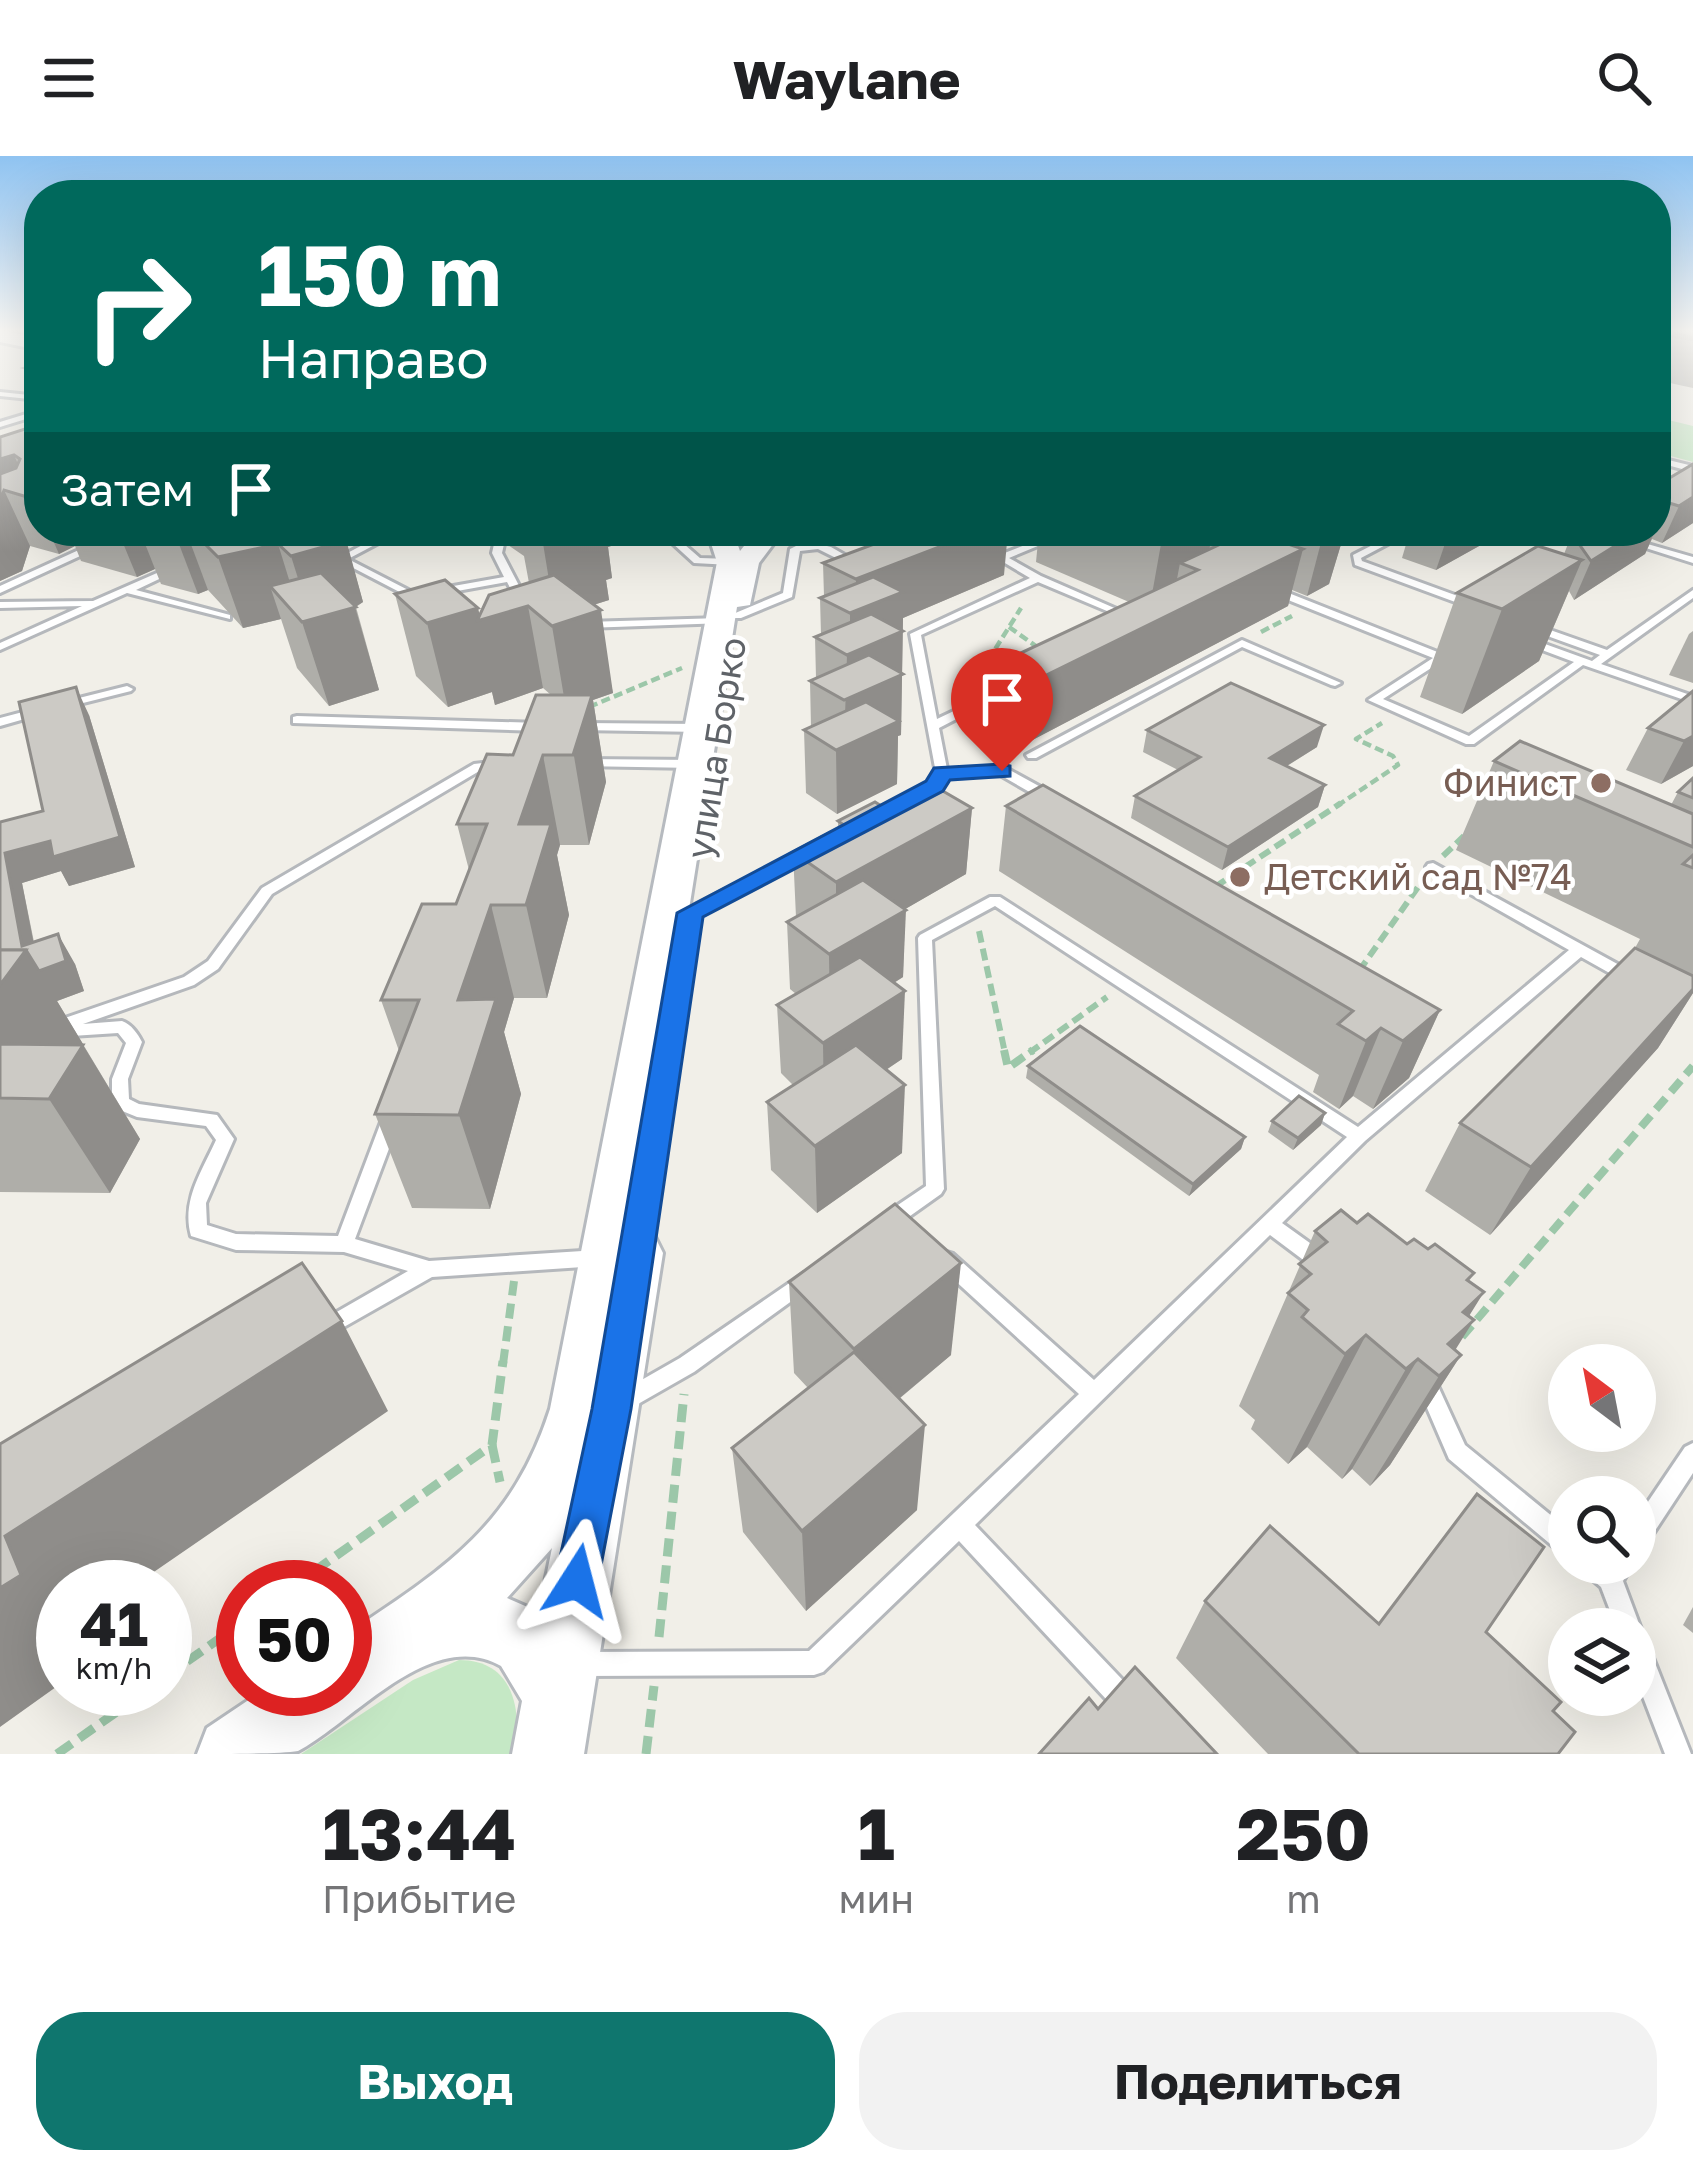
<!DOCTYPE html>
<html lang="ru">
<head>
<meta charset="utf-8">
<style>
	:root { --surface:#fff; --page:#f2f2f2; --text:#202124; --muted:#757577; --accent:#0f766e }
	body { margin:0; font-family:"Golos Text",sans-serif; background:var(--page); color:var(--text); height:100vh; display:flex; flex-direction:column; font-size:45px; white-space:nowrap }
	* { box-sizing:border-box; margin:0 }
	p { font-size:39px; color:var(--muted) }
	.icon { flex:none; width:66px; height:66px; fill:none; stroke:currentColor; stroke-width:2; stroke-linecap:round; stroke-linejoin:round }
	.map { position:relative; height:1598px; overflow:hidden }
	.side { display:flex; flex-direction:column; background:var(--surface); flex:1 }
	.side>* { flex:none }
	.banner { position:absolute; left:24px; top:24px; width:1647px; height:366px; border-radius:48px; box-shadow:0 12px 48px #0002; background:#00695c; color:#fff; overflow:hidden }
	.needle { width:78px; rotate:328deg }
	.tools { position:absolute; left:1548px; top:1188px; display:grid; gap:24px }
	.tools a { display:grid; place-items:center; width:108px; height:108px; border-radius:50%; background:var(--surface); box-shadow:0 12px 48px #0002; font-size:60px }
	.speed { position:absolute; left:36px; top:1404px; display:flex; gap:24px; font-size:60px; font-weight:700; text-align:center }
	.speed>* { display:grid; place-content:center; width:156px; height:156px; border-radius:50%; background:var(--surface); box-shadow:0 12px 48px #0002; line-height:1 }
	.speed small { font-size:30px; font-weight:400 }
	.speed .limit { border:18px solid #d22; background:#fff; color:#111 }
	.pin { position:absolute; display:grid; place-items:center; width:102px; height:102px; color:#fff; margin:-123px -51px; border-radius:50% 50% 50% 0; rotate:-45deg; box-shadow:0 0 12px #0007 }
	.pin .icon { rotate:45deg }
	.me { position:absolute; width:132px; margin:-66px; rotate:9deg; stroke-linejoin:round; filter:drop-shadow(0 0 9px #0008) }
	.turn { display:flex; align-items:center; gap:42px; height:252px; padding:0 36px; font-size:54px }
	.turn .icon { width:156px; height:156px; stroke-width:2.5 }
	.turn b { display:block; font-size:84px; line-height:102px }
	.then { display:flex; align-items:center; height:114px; padding:0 36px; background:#0003; gap:24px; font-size:45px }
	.eta { display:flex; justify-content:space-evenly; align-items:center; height:204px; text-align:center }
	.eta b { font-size:72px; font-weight:700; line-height:84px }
	.cta { display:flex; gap:24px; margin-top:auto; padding:24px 36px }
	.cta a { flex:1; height:138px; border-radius:48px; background:var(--accent); color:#fff; font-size:48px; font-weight:700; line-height:138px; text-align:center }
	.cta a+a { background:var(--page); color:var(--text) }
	header { display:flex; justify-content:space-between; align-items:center; height:156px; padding:0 36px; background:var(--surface); font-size:54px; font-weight:700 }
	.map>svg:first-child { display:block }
	.green { fill:#c5e8c5 }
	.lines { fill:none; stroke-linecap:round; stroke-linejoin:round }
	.service-casing { stroke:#b5b8bc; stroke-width:6 }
	.secondary-casing { stroke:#b6babf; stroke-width:6 }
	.path-far3 { stroke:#9cc7a9; stroke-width:4.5; stroke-dasharray:9 4.5; stroke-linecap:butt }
	.path-far2 { stroke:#9cc7a9; stroke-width:6; stroke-dasharray:12 6; stroke-linecap:butt }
	.path-far1 { stroke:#9cc7a9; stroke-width:8; stroke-dasharray:15 8; stroke-linecap:butt }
	.path { stroke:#9cc7a9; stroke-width:9; stroke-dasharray:18 9; stroke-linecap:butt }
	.service { fill:#fff; fill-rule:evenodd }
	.secondary { fill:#fff; fill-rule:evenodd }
	.wall { fill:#afaea9 }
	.shaded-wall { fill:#8f8d8a }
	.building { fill:#cccac5; stroke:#8f8d8a; stroke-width:3 }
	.route { fill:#1a73e8; stroke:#114b97; stroke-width:3 }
	.education-dot { fill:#8d6e63; stroke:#fff; stroke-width:4.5 }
	.labels { text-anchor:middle; stroke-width:9; stroke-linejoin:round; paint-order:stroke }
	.street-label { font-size:36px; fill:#5f6368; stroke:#fff }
	.education-label { font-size:36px; fill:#785e54; stroke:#fff; text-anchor:end }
</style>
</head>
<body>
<header><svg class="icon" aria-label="menu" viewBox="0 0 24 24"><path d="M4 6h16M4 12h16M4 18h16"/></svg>Waylane<svg class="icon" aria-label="search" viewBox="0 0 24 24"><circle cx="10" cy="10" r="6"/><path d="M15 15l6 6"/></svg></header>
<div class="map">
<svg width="1693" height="1598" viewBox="0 0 1693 1598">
	<rect width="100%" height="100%" fill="#f1efe8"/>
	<g class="green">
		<path d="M1656,261L1693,270V306L1656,296Z"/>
		<path d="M459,1504C513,1504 523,1553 514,1598H301L413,1524Z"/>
	</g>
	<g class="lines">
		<defs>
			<g id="service">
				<path d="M0,236L39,240V244L0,240Z"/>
				<path d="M39,254V259L0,271V266Z"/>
				<path d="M1656,301L1693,310V316L1656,306Z"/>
				<path d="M113,375L130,377L0,437V430L116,377Z"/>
				<path d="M389,375H401L348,403L414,437L504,421L492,397L497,375H507L502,397L527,445L518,447L507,426L413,443L336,403Z"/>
				<path d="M659,375H669L700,402L731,403L736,406L731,409L694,407Z"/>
				<path d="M951,375H963L1002,398L1061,375H1074L1009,402L1041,420L1135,461L1126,463L1038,426L921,479L937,563L1002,532L1006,531L1012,534L939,572L947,613L1006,612L1057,640L1058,643L1057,646H1047L1000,619L946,621L939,633L916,643L910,639L930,628L936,617L910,478L1030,422Z"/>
				<path d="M1400,375H1412L1361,402L1362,405L1474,446V450H1466L1355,409L1353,399Z"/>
				<path d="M1630,383L1693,401V407L1630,387Z"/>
				<path d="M811,386L831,391L864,410L856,412L818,393L800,395L792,441L741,462H733V458L783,437L790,393L800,388Z"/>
				<path d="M173,410L176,411V415L136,434L230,459V463L127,437L0,494V487L82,450L0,452V446L93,445Z"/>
				<path d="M1268,432H1276L1440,497L1453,494V498L1383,543L1469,580L1574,506L1526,488V484H1534L1592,505L1600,499L1528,473V469H1536L1607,494L1693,434V442L1601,508L1693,540V547L1583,509L1474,588H1466L1368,544L1433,502L1268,436Z"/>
				<path d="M721,462L726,465L725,467L586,472L581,469L586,466Z"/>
				<path d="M1242,484L1341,527L1335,530L1331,529L1242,491L1036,602H1028L1026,599Z"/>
				<path d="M127,530L133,533L131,535L67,551L61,548L63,546Z"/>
				<path d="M38,552L44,556L42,558L0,570V562Z"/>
				<path d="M297,560L540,567L546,571L540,575L293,567V561Z"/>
				<path d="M582,567L702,568L708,572L702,576L578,574V568Z"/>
				<path d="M584,603L695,604L701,608L695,612L580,610V604Z"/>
				<path d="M500,605L504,606V612L481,614L272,738L218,813L194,829L83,868L122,865C131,868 138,878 142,886L128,923L129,943L139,948L217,959L234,983L206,1047L207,1069L236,1078L338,1080L381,966L384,961L390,959L396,961L399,966L355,1083L429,1105L598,1094L605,1096L608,1102L605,1108L598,1110L432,1121L328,1180L321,1177L318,1171L321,1165L408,1115L344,1096L236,1094L191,1080C181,1045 202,1015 216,984L206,970L137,961L115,952L112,947V923L126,887L118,877L56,881L50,879L48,875L50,871L61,869L62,863L184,821L208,805L262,732L474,608Z"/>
				<path d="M810,691L815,692L817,695L815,698L695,760H685L683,757L685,754Z"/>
				<path d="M1433,707L1632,816L1635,820L1627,825L1622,824L1581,801L1365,985L1282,1067L1328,1100L1331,1106L1328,1112L1321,1114L1314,1112L1270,1079L975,1369L1137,1539L1141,1548L1137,1557L1128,1561L1119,1557L959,1385L823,1516L814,1519L579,1520L570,1517L567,1508L570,1499L579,1496L809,1495L1079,1238L939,1110L936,1104L939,1098L946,1096L953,1098L1094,1224L1347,981L995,750L932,784L944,1033L941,1038L903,1065L896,1068L889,1065L887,1060L889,1055L926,1030L918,782L920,779L990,741H1000L1358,971L1569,794L1428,714L1426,711L1428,708Z"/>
				<path d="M804,1117L811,1119L814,1125L811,1131L694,1216L631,1252L624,1255L617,1252L613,1245L617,1238L680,1202Z"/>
				<path d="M1425,1214L1432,1217L1465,1289L1569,1374V1401L1561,1397L1449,1303L1415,1224L1418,1217Z"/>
				<path d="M1693,1287V1317L1643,1393L1635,1396V1365L1685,1291Z"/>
				<path d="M1578,1407H1633L1623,1425L1641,1473L1639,1478L1644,1479L1691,1598H1665L1635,1520V1473H1617L1601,1431L1582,1415Z"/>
			</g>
			<g id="secondary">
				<path d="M0,174L39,182V194L0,186Z"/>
				<path d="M707,375H733L740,395L756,375H783L759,407L750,449L737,451L638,1075L655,1081L663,1097L584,1598H512L522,1545L501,1510C431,1470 352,1567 298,1595C280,1598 220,1598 197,1598L207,1572L265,1533H345V1479C444,1413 512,1371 550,1253L717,406ZM552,1392L539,1456L507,1442Z"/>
			</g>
		</defs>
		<use href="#service" class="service-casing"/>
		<use href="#secondary" class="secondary-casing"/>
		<g class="path-far3">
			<path d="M1009,471L1040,493"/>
			<path d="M1261,476L1292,460"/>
			<path d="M979,529L982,514L1021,452"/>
			<path d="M589,551L682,512"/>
			<path d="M1337,650L1398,609L1393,600L1356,583L1382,567"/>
		</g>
		<g class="path-far2">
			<path d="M1443,700L1464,680"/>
			<path d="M1215,731L1341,647"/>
			<path d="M979,775L1005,897"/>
			<path d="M1359,815L1423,724"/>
			<path d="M1029,897L1107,841"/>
		</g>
		<g class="path-far1">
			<path d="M1004,894L1008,912L1033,894"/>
			<path d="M1462,1181L1693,910"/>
			<path d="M503,1208L514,1125"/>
		</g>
		<g class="path">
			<path d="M492,1289L500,1326"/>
			<path d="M292,1431L492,1289L503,1205"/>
			<path d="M659,1481L684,1238"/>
			<path d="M165,1521L243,1466"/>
			<path d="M57,1598L149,1533"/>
			<path d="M646,1598L654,1530"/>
		</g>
		<use href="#service" class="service"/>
		<use href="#secondary" class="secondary"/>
	</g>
	<g class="wall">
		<path d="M1656,173H1693V232L1656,224Z"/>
		<path d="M39,208V247L25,212Z"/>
		<path d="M39,274V375H343L363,446L356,451L379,534L329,550L297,512L281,463L243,472L208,434L198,438L161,428L155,413L137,421L81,405L75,390L59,398L30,390L22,415L0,425V281Z"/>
		<path d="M1693,308V367L1662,387L1652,383L1645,398L1574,444L1569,435L1539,505L1462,558L1420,541L1457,437L1564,398L1572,378L1578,375H1656V330Z"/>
		<path d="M506,375H611L612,385H610L611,390L608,391L612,422L606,424L609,444L593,449L613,537L593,544L606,626L589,689H560L557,699L569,759L547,842H514L504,876L521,938L490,1053L412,1052L375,958L399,895L381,844L456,748L469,714L457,668L513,599L551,539L543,532L495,549L492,536L448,551L416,520L395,438L480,459L529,427L524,400L508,389Z"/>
		<path d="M1039,375H1345L1329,428L1307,440L1292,434L1288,450L1021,590L987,572L993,510L1129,446L1036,406Z"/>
		<path d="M1410,375H1506L1436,414L1402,402Z"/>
		<path d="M823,407L1004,419L903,462L901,579L898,580L897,628L837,658L806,637L804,574L811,571L810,525L816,522L815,481L821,479L820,442L824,440Z"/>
		<path d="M1693,475V527L1669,519L1689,478Z"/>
		<path d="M1693,535V610L1661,628L1626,614L1648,572Z"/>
		<path d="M89,559L135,711L69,730L61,715L22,727L34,786L75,808L84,835L57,845L140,983L110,1037L0,1036V666L43,655Z"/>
		<path d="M1147,574L1317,591L1287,610L1325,629L1318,651L1222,714L1131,662L1135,640L1178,614L1143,596Z"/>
		<path d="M1494,605L1671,649L1678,636L1693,622V837L1658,892L1490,1079L1425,1035L1460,967L1635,792L1640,783L1456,694Z"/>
		<path d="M1006,650L1440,854L1409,922L1373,953L1353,940L1339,953L1313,936L1319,919L999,715Z"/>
		<path d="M883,651L972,652L966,718L905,753L903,821L894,827L902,903L886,914L902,997L817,1057L771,1014L767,946L793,929L781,917L777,849L796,838L790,833L787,766L796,761L793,696L838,672V665Z"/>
		<path d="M1028,910L1245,981L1241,993L1189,1040L1026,922Z"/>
		<path d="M1325,957L1321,969L1293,994L1268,976L1272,965Z"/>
		<path d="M1357,1067L1407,1088L1428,1093L1474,1117L1469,1125V1160L1455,1194L1461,1199L1390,1309L1370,1330L1352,1313L1342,1323L1307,1291L1288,1308L1251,1273L1255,1264L1239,1250L1315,1075Z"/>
		<path d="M789,1126L951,1199L899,1243L917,1354L806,1455L743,1376L732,1292L808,1232L794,1217Z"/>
		<path d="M1205,1445L1379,1468L1486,1476L1553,1555L1558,1598H1268L1176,1502Z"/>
		<path d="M1693,1451V1477L1683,1469Z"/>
	</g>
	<g class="shaded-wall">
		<path d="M14,299L33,342L4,334L30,390L22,415L0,425V303Z"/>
		<path d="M1693,341V367L1662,387L1679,350Z"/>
		<path d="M49,375H68L75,390L59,398Z"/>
		<path d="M118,375H140L155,413L137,421Z"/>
		<path d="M174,375H186L208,434L198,438Z"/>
		<path d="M541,375H611L612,385H610L611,390L608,391L612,422L606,424L609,444L555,461Z"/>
		<path d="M981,375H1008L1004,419L903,462L901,579L898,580L897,628L837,658L836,594L844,591L847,499L850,497V457L856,455V423Z"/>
		<path d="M1190,375H1213L1202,429L1198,414L1180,407L1173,444L1149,455L1161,388Z"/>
		<path d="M1231,375H1252L1221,420Z"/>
		<path d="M1324,375H1345L1329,428L1307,440Z"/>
		<path d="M1506,375L1436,414L1449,376Z"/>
		<path d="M1639,375H1655L1645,398L1574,444L1591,405Z"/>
		<path d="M344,376L363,446L355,451L379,534L329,550L302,466L311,464L291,400L330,384Z"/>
		<path d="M278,388L300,459L270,430L281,463L243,472L218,401Z"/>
		<path d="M1303,393L1288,450L1021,590L1028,528Z"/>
		<path d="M1582,404L1539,505L1462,558L1502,453Z"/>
		<path d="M528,450L543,532L495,549L492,536L448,551L427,467L478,452L481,464Z"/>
		<path d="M601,454L613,537L593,544L606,626L589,689L552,470Z"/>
		<path d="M76,531L89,559L135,711L69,730L61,715L22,727L39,815L58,778L75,808L84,835L57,845L83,888L0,942V828L22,790L5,697L50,685Z"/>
		<path d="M1324,569L1317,591L1264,624L1270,602Z"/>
		<path d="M1693,580V610L1661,628L1684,585Z"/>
		<path d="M543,599L560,689L557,699L569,759L547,842L526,749L519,668Z"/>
		<path d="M1325,629L1318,651L1222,714L1228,691Z"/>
		<path d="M972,652L966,718L836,793V726Z"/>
		<path d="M491,749L514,842L504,876L521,938L490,1053L459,959L458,844Z"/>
		<path d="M906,754L903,821L830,866L829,798Z"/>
		<path d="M1693,833V837L1658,892L1490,1079L1531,1011Z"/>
		<path d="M905,835L902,903L824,955L823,887Z"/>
		<path d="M1440,854L1409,922L1373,953L1403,885Z"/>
		<path d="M1381,872L1353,940L1339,953L1366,885Z"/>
		<path d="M83,889L140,983L110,1037L49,943Z"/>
		<path d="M905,929L902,997L817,1057L815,990Z"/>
		<path d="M1325,957L1321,969L1293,994L1298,982Z"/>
		<path d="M1245,981L1241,993L1189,1040L1193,1028Z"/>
		<path d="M961,1107L951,1199L853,1281L854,1193Z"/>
		<path d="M1484,1136L1456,1181L1474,1164L1439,1220L1429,1212L1463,1156Z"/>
		<path d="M342,1165L388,1255L132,1431H63V1526L0,1571V1432L5,1380Z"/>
		<path d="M1366,1179L1307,1291L1288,1308L1345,1198Z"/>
		<path d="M1461,1199L1390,1309L1370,1330L1439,1220Z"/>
		<path d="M1418,1203L1352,1313L1342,1323L1406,1213Z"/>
		<path d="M925,1269L917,1354L806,1455L802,1375Z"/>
	</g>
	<g class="building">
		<path d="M1656,173H1672L1673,177L1693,181V184L1656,177Z"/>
		<path d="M39,208V216L25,212Z"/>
		<path d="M28,272L39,274V340L34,343L4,334L0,346V318L16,312L20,303L14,299L0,303V281Z"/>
		<path d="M1693,308V341L1679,350L1656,343V330Z"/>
		<path d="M192,375H343L344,376L330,384L334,388L291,400L278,388L218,401Z"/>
		<path d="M909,375H981L856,423L823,407Z"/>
		<path d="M1129,375H1190L1161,388Z"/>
		<path d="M1249,375L1303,393L1028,528L993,510L1198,414L1180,407Z"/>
		<path d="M1578,375H1639L1591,405L1572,378Z"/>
		<path d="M1538,390L1582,404L1502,453L1457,437Z"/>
		<path d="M321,417L356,451L302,466L270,430Z"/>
		<path d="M554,419L601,454L552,470L528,450L477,465L489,439Z"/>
		<path d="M873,421L903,436L850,457L820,442Z"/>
		<path d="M445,424L478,452L427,467L395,438Z"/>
		<path d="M871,458L903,475L847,499L815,481Z"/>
		<path d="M869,499L903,518L844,544L810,525Z"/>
		<path d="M1231,527L1324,569L1270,602L1325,629L1228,691L1135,640L1200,601L1147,574Z"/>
		<path d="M76,531L120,681L53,701L50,685L5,697L22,790L58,778L66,805L39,815L26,794H0V666L43,655L19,546Z"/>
		<path d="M1693,535V580L1684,585L1648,572Z"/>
		<path d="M536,539H592L573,599H543L519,668H551L526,749H491L458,844L496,843L459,959L375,958L419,844H381L422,748H456L487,668H457L487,598L513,599Z"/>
		<path d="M866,546L899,565L836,594L804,574Z"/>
		<path d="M1520,585L1693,658V691L1494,605Z"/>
		<path d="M1693,622V642L1678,636Z"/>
		<path d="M929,627L972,652L836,726L793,696L844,669L838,665L875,646L883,651Z"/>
		<path d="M1043,629L1440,854L1403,885L1381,872L1366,885L1338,868L1353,855L1006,650Z"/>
		<path d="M1693,699V712L1683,708Z"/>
		<path d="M863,724L906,754L829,798L787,766Z"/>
		<path d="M1635,792L1693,820V833L1531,1011L1460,967Z"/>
		<path d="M0,794H26L0,829Z"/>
		<path d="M860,801L905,835L823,887L777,849Z"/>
		<path d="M1080,870L1245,981L1193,1028L1028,910Z"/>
		<path d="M0,888L83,889L49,943L0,942Z"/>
		<path d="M856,889L905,929L815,990L767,946Z"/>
		<path d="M1299,940L1325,957L1298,982L1272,965Z"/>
		<path d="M895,1048L961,1107L854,1193L789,1126Z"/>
		<path d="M1341,1054L1357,1067L1368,1058L1407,1088L1414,1083L1428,1093L1435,1088L1474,1117L1467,1124L1484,1136L1463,1156L1474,1164L1448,1188L1461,1199L1439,1220L1418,1203L1406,1213L1366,1179L1345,1198L1302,1161L1308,1154L1288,1137L1311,1118L1299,1108L1327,1086L1315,1075Z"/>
		<path d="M302,1107L342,1165L5,1380L21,1419L0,1432V1288Z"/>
		<path d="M854,1196L925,1269L802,1375L732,1292Z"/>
		<path d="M1477,1338L1544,1391L1486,1476L1561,1546L1553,1555L1575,1576L1558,1598H1359L1205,1445L1270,1370L1379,1468Z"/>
		<path d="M1135,1511L1217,1598H1039L1089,1542L1098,1553Z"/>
	</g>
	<linearGradient id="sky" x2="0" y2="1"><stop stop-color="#8fc3f1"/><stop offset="0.44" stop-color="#f9f8f5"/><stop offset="1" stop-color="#f9f8f5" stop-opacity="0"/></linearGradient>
	<rect width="1693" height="396" fill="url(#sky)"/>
	<path class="route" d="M1002,608L1010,610V620L950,624L943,635L703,761L631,1253L598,1425L592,1440L577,1446L561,1440L555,1425L592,1253L677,757L926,625L934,612Z"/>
	<g class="education-dot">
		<circle cx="1601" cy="627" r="12"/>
		<circle cx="1240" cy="721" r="12"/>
	</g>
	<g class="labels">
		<g class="street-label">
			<text transform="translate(716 592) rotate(-81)" y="13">улица Борко</text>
		</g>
		<g class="education-label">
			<text x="1577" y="640">Финист</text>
			<text x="1264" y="734" text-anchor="start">Детский сад №74</text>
		</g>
	</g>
</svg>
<div class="tools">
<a><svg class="needle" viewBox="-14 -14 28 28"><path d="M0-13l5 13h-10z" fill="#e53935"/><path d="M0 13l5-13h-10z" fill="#757577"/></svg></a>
<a><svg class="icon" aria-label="search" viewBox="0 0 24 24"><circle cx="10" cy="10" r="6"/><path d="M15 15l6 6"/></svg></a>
<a><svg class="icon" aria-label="layers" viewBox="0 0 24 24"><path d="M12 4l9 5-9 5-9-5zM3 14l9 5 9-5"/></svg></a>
</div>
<div class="speed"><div>41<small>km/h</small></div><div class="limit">50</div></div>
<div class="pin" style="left:1002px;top:615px;background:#d93025"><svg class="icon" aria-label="arrive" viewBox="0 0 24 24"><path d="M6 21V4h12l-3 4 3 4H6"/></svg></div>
<svg class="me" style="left:577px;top:1425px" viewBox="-20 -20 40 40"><path d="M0-17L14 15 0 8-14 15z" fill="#1a73e8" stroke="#fff" stroke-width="4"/></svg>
<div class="banner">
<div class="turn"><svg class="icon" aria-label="right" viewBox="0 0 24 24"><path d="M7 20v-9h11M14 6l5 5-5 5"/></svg><div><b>150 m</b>Направо</div></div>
<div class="then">Затем<svg class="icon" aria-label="arrive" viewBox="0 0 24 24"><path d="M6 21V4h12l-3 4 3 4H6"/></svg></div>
</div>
</div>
<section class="side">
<div class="eta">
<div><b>13:44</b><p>Прибытие</p></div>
<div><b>1</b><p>мин</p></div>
<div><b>250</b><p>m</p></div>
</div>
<div class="cta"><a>Выход</a><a>Поделиться</a></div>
</section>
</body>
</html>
